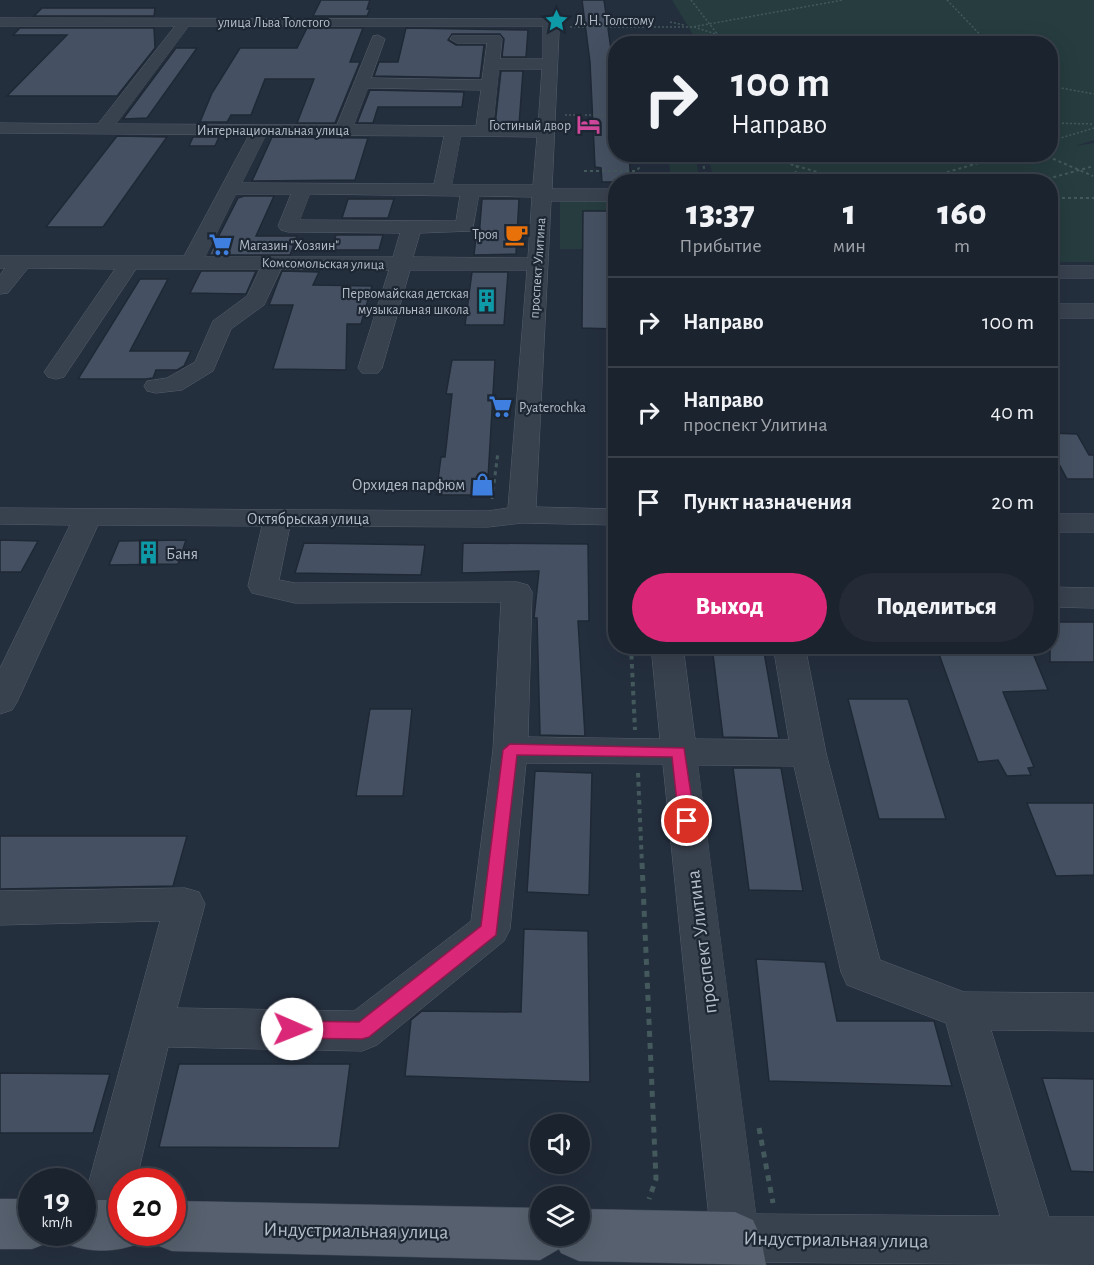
<!DOCTYPE html>
<html lang="ru">
<head>
<meta charset="utf-8">
<style>
	:root { --surface:#1b232e; --page:#242b36; --text:#f1f3f6; --muted:#a0a4aa; --line:#39404a; --accent:#db2777 }
	body { margin:0; font-family:"Alegreya Sans",sans-serif; background:var(--page); color:var(--text); height:100vh; display:flex; flex-direction:column; font-size:22px; white-space:nowrap }
	* { box-sizing:border-box; margin:0 }
	p { font-size:20px; color:var(--muted) }
	.icon { flex:none; width:33px; height:33px; fill:none; stroke:currentColor; stroke-width:2; stroke-linecap:round; stroke-linejoin:round }
	.map { position:relative; flex:1; overflow:hidden }
	.side { position:absolute; left:608px; top:174px; width:450px; height:480px; display:flex; flex-direction:column; background:var(--surface); border-radius:24px; box-shadow:0 6px 24px #0002,0 0 0 2px var(--line) }
	.side>* { flex:none }
	.banner { position:absolute; left:608px; top:36px; width:450px; height:126px; border-radius:24px; box-shadow:0 6px 24px #0002,0 0 0 2px var(--line); background:#1b232e; color:var(--text); overflow:hidden }
	.tools { position:absolute; left:530px; top:1114px; display:grid; gap:12px }
	.tools a { display:grid; place-items:center; width:60px; height:60px; border-radius:50%; background:var(--surface); box-shadow:0 6px 24px #0002,0 0 0 2px var(--line); font-size:30px }
	.speed { position:absolute; left:18px; top:1168px; display:flex; gap:12px; font-size:30px; font-weight:700; text-align:center }
	.speed>* { display:grid; place-content:center; width:78px; height:78px; border-radius:50%; background:var(--surface); box-shadow:0 6px 24px #0002,0 0 0 2px var(--line); line-height:1 }
	.speed small { font-size:15px; font-weight:400 }
	.speed .limit { border:9px solid #d22; background:#fff; color:#111 }
	.pin { position:absolute; display:grid; place-items:center; width:51px; height:51px; color:#fff; margin:-26px; border:3px solid #fff; border-radius:50%; box-shadow:0 2px 6px #0007 }
	.me { position:absolute; width:66px; margin:-33px; rotate:91deg; stroke-linejoin:round; filter:drop-shadow(0 0 4px #0008) }
	.turn { display:flex; align-items:center; gap:21px; height:126px; padding:0 24px; font-size:27px }
	.turn .icon { width:78px; height:78px; stroke-width:2.5 }
	.turn b { display:block; font-size:42px; line-height:51px }
	.eta { display:flex; justify-content:space-evenly; align-items:center; height:102px; text-align:center }
	.eta b { font-size:36px; font-weight:800; line-height:42px }
	.cta { display:flex; gap:12px; margin-top:auto; padding:12px 24px }
	.cta a { flex:1; height:69px; border-radius:36px; background:var(--accent); color:#fff; font-size:24px; font-weight:800; line-height:69px; text-align:center }
	.cta a+a { background:var(--page); color:var(--text) }
	ul { padding:0; list-style:none }
	li { display:flex; align-items:center; gap:18px; height:90px; padding:0 24px; border-top:2px solid var(--line) }
	li div { flex:1 }
	li b { display:block; font-size:22px }
	li em { font-style:normal }
	.map>svg:first-child { display:block }
	.green { fill:#263c3f }
	.building { fill:#455162; stroke:#1f2835; stroke-width:1.5 }
	.lines { fill:none; stroke-linecap:round; stroke-linejoin:round }
	.minor-casing { stroke:#565f6c; stroke-width:1 }
	.major-casing { stroke:#414a57; stroke-width:1 }
	.path-far4 { stroke:#44595c; stroke-width:1.5; stroke-dasharray:2 2; stroke-linecap:butt }
	.path-far3 { stroke:#44595c; stroke-width:2; stroke-dasharray:3 3; stroke-linecap:butt }
	.path-far2 { stroke:#44595c; stroke-width:3; stroke-dasharray:4 4; stroke-linecap:butt }
	.path-far1 { stroke:#44595c; stroke-width:4; stroke-dasharray:4.5 4.5; stroke-linecap:butt }
	.path { stroke:#44595c; stroke-width:5; stroke-dasharray:6 6; stroke-linecap:butt }
	.minor { fill:#38414e; fill-rule:evenodd }
	.major { fill:#56606e; fill-rule:evenodd }
	.route { fill:#db2777; stroke:#8e194d; stroke-width:1.5 }
	.labels { text-anchor:middle; stroke-width:4.5; stroke-linejoin:round; paint-order:stroke }
	.far-poi-label { font-size:14px; fill:#b4bcc9; stroke:#1d2633; text-anchor:start }
	.far-street-label { font-size:14px; fill:#b4bcc9; stroke:#1d2633 }
	.poi-label { font-size:16px; fill:#b4bcc9; stroke:#1d2633; text-anchor:end }
	.street-label { font-size:16px; fill:#b4bcc9; stroke:#1d2633 }
	.near-street-label { font-size:20px; fill:#b4bcc9; stroke:#1d2633 }
</style>
</head>
<body>
<div class="map">
<svg width="1094" height="1265" viewBox="0 0 1094 1265">
	<rect width="100%" height="100%" fill="#242f3e"/>
	<g class="green">
		<path d="M672,0H1094V140L1075,146L1094,143V262H1050V182L714,181L708,155L1050,154V44L698,43Z"/>
		<path d="M644,155H695L700,181H672L669,164H645Z"/>
		<path d="M560,200H613V211H583V249H560Z"/>
	</g>
	<g class="building">
		<path d="M321,0H370L367,9H370L367,16H313Z"/>
		<path d="M582,0H604L615,78V154H629L631,182H602L601,168L595,167L590,62Z"/>
		<path d="M42,8H155L154,16H34Z"/>
		<path d="M20,28H154L155,48L117,96H7L67,35H13Z"/>
		<path d="M307,28H363L350,62H360L335,123H297L314,79H265L251,115H231L227,122H200L212,93L240,48H297Z"/>
		<path d="M406,28L528,30L526,57H502L504,39L500,34H452L448,40L456,45H484L480,78L374,76L379,62H398Z"/>
		<path d="M176,48H197L147,118L123,119Z"/>
		<path d="M501,71H523L519,125H495Z"/>
		<path d="M370,90L464,92L462,107H378L373,123H357Z"/>
		<path d="M117,136L167,137L103,227H46Z"/>
		<path d="M193,137H219L215,146H189Z"/>
		<path d="M272,137L368,138L355,180L252,181Z"/>
		<path d="M244,196H274L256,236H297L290,255H209L238,198Z"/>
		<path d="M348,199H394L388,218H342Z"/>
		<path d="M482,199H519L516,254L474,255L476,237H479Z"/>
		<path d="M583,211H612L615,253H610L615,329L582,328Z"/>
		<path d="M336,235H383L379,250H331Z"/>
		<path d="M201,271H256L246,294L190,293Z"/>
		<path d="M282,271L319,272L313,285L372,286L361,324H347L346,370L273,369L293,305H269Z"/>
		<path d="M472,272H508L504,325H465Z"/>
		<path d="M140,279H168L130,351H191L184,366L177,370H156L153,378L146,379H78Z"/>
		<path d="M452,360H495L487,495H436L441,457H445L452,394H446Z"/>
		<path d="M1050,433L1077,434L1089,455H1094V479H1067L1050,447Z"/>
		<path d="M0,540L38,541L21,572H0Z"/>
		<path d="M186,540L178,564L109,565L119,541Z"/>
		<path d="M304,543L425,545L421,575L295,573Z"/>
		<path d="M463,543L588,544L589,621H578L585,736L540,735L537,618H534L539,571L462,573Z"/>
		<rect x="1050" y="622" width="44" height="40"/>
		<path d="M712,646H763L779,738L723,737Z"/>
		<path d="M936,646H1030L1048,690L1003,692L1034,767L1028,768L1031,775L1007,776L998,760L978,762Z"/>
		<path d="M848,699H908L946,819H879Z"/>
		<path d="M370,709H412L403,796H356Z"/>
		<path d="M733,768H781L803,891L749,890Z"/>
		<path d="M535,771L592,773L589,895L527,892Z"/>
		<path d="M1027,803H1094V875L1056,876Z"/>
		<path d="M0,836H187L173,886L0,889Z"/>
		<path d="M524,929L588,931L590,1082L405,1076L411,1020L422,1011L521,1012Z"/>
		<path d="M756,959L825,962L837,1021H934L952,1086L769,1081Z"/>
		<path d="M179,1064H350L339,1148L159,1147Z"/>
		<path d="M0,1073L110,1074L93,1133H0Z"/>
		<path d="M1042,1078L1094,1079V1172L1071,1171Z"/>
	</g>
	<g class="lines">
		<defs>
			<g id="minor">
				<path d="M0,18L554,19L559,32L552,189H615V201H551L536,507L615,509V525L522,523L488,527L290,526L279,580L295,583L517,582L528,585L532,592L528,737L660,739L651,646H683L695,739L789,740L773,646H805L826,753L880,960L964,992L1094,993V1031L991,1030L1049,1217H1094V1265L735,1262L718,1255L711,1238L663,764L526,763L510,929L504,941L377,1045L362,1051L168,1047L136,1182H122L123,1233L119,1242L102,1249L85,1242L81,1233L82,1207L160,921L0,925V891L185,888L199,892L205,904L177,1008L354,1011L471,921L493,750L501,602L295,603L252,593L248,586L262,526L98,525L17,702L12,710L0,714V668L70,525L0,524V508L488,511L508,508L527,270H410L382,368L378,373H362L358,368L389,270L281,269L264,305L231,329L213,371L182,390L156,393L147,391L144,386L147,381L167,378L195,362L213,321L247,296L260,269H136L64,377L56,379L48,377L44,372L115,269L28,268L8,293L0,294V275L5,268H0V256H184L249,135L0,133V123L98,124L175,26H0ZM189,26H543V59H500L502,39L500,36H452L450,39L457,43H487L482,80L371,78L385,39L378,35L373,36L337,125L116,124ZM499,69H542L538,127H493ZM368,88L481,90L476,126L354,125ZM266,135L444,136L434,184L242,183ZM461,136L537,137L533,185H452ZM236,194H291L278,226L281,230L288,232L400,233L393,257H205ZM310,194L460,196L456,221L300,220ZM479,196L532,197L528,258L413,257L420,233L472,231ZM698,765L794,766L841,972L847,985L946,1023L1000,1216L756,1214Z"/>
				<rect x="1050" y="266" width="44" height="12"/>
				<rect x="1050" y="304" width="44" height="14"/>
				<rect x="1050" y="514" width="44" height="18"/>
				<path d="M1050,587L1094,588V608L1050,607Z"/>
			</g>
			<g id="major">
				<path d="M0,1199H32V1233H54L50,1242L32,1249H0Z"/>
				<path d="M82,1200H122V1233H144L140,1243C115,1253 89,1253 64,1243L60,1233H82Z"/>
				<path d="M172,1201L540,1208V1236H579V1209L735,1212L753,1220L761,1238L766,1265L579,1261L561,1253L559,1249L540,1260L172,1251L154,1244L149,1233H172Z"/>
			</g>
		</defs>
		<use href="#minor" class="minor-casing"/>
		<use href="#major" class="major-casing"/>
		<g class="path-far4">
			<path d="M691,0L725,44"/>
			<path d="M947,0L989,44"/>
			<path d="M670,22L684,25"/>
			<path d="M570,27H692L843,0"/>
			<path d="M694,27L747,44"/>
			<path d="M1050,86L1094,94"/>
			<path d="M565,115H615"/>
			<path d="M1050,123L1094,124"/>
			<path d="M1054,140L1094,128"/>
		</g>
		<g class="path-far3">
			<path d="M1050,141L1059,138"/>
			<path d="M702,154L706,182"/>
			<path d="M756,154L851,182"/>
			<path d="M792,154L797,167L793,182"/>
			<path d="M1042,154L1093,176"/>
			<path d="M584,171H636L640,167"/>
			<path d="M925,182L941,174L1009,154"/>
			<path d="M1036,182L1094,166"/>
			<path d="M1050,198H1094"/>
		</g>
		<path class="path-far2" d="M492,499L498,452"/>
		<g class="path-far1">
			<path d="M631,646L635,730"/>
			<path d="M638,773L642,865"/>
		</g>
		<g class="path">
			<path d="M642,863L656,1179L649,1199"/>
			<path d="M759,1128L773,1203"/>
		</g>
		<use href="#minor" class="minor"/>
		<use href="#major" class="major"/>
	</g>
	<path class="route" d="M510,744L684,748L695,821L687,828L679,821L672,757L517,755L496,935L369,1037L362,1039L292,1038L285,1035L282,1029L285,1023L292,1021L359,1022L481,926L503,750Z"/>
	<defs>
		<symbol id="sight-bare" viewBox="-9 -9 18 18"><path d="M0-6L1.8-2.2L6-1.7L2.9 1.2L3.7 5.4L0 3.3L-3.7 5.4L-2.9 1.2L-6-1.7L-1.8-2.2Z" fill="#0f9aa8" stroke="#1d2633" stroke-width="2.5" paint-order="stroke"/></symbol>
		<symbol id="hotel-bare" viewBox="-9 -9 18 18"><path d="M-6-4.5h1.5V1H6V5H4.5V3h-9V5H-6ZM-4 0a1.8 1.8 0 1 1 3.6 0ZM.5 0V-2.5h3Q6-2.5 6 0Z" fill="#d1479c" stroke="#1d2633" stroke-width="2.5" paint-order="stroke"/></symbol>
		<symbol id="cafe-bare" viewBox="-9 -9 18 18"><path d="M-5.5-4.5H6V0H3Q3 3.5 0 3.5H-2.5Q-5.5 3.5-5.5 0ZM3-3.2v2h1.7v-2ZM-6 4.5H4V6H-6Z" fill="#e8710a" stroke="#1d2633" stroke-width="2.5" paint-order="stroke"/></symbol>
		<symbol id="supermarket-bare" viewBox="-9 -9 18 18"><path d="M-6-5.5h2.5l.6 2H6L4.5 2H-2.5L-4.4-4H-6ZM-1.5 3.2a1.3 1.3 0 1 0 .1 0ZM3 3.2a1.3 1.3 0 1 0 .1 0Z" fill="#3f7fe0" stroke="#1d2633" stroke-width="2.5" paint-order="stroke"/></symbol>
		<symbol id="building-bare" viewBox="-9 -9 18 18"><path d="M-4-6H4V6H1V3H-1V6H-4ZM-2.5-4.3h1.7v1.8h-1.7ZM.8-4.3h1.7v1.8H.8ZM-2.5-1h1.7V.8h-1.7ZM.8-1h1.7V.8H.8Z" fill="#0f9aa8" stroke="#1d2633" stroke-width="2.5" paint-order="stroke"/></symbol>
		<symbol id="shop-bare" viewBox="-9 -9 18 18"><path d="M-5-2.5h2.3a2.7 3.5 0 0 1 5.4 0H5L5.5 6h-11ZM-1.5-2.5h3a1.5 2.3 0 0 0-3 0Z" fill="#3f7fe0" stroke="#1d2633" stroke-width="2.5" paint-order="stroke"/></symbol>
	</defs>
	<g fill-rule="evenodd">
		<use href="#sight-bare" x="540" y="4" width="33" height="33"/>
		<use href="#hotel-bare" x="572" y="108" width="33" height="33"/>
		<use href="#cafe-bare" x="500" y="218" width="33" height="33"/>
		<use href="#supermarket-bare" x="204" y="228" width="33" height="33"/>
		<use href="#building-bare" x="470" y="284" width="33" height="33"/>
		<use href="#supermarket-bare" x="484" y="390" width="33" height="33"/>
		<use href="#shop-bare" x="466" y="468" width="33" height="33"/>
		<use href="#building-bare" x="132" y="536" width="33" height="33"/>
	</g>
	<g class="labels">
		<g class="far-poi-label">
			<text x="575" y="25">Л. Н. Толстому</text>
			<text x="571" y="130" text-anchor="end">Гостиный двор</text>
			<text x="498" y="239" text-anchor="end">Троя</text>
			<text x="239" y="250">Магазин "Хозяин"</text>
			<text x="469" y="298" text-anchor="end">Первомайская детская<tspan x="469" dy="16">музыкальная школа</tspan></text>
			<text x="519" y="412">Pyaterochka</text>
		</g>
		<g class="far-street-label">
			<text x="274" y="27">улица Льва Толстого</text>
			<text x="273" y="135">Интернациональная улица</text>
			<text transform="translate(323 263) rotate(1)" y="5">Комсомольская улица</text>
			<text transform="translate(537 268) rotate(-86)" y="5">проспект Улитина</text>
		</g>
		<g class="poi-label">
			<text x="465" y="490">Орхидея парфюм</text>
			<text x="166" y="559" text-anchor="start">Баня</text>
		</g>
		<g class="street-label">
			<text x="308" y="524">Октябрьская улица</text>
		</g>
		<g class="near-street-label">
			<text transform="translate(701 942) rotate(-97)" y="7">проспект Улитина</text>
			<text transform="translate(356 1230) rotate(1)" y="7">Индустриальная улица</text>
			<text transform="translate(836 1239) rotate(1)" y="7">Индустриальная улица</text>
		</g>
	</g>
</svg>
<div class="tools">
<a><svg class="icon" aria-label="sound" viewBox="0 0 24 24"><path d="M4 9h4l5-4v14l-5-4H4zM17 9q2 3 0 6"/></svg></a>
<a><svg class="icon" aria-label="layers" viewBox="0 0 24 24"><path d="M12 4l9 5-9 5-9-5zM3 14l9 5 9-5"/></svg></a>
</div>
<div class="speed"><div>19<small>km/h</small></div><div class="limit">20</div></div>
<div class="pin" style="left:687px;top:821px;background:#d93025"><svg class="icon" aria-label="arrive" viewBox="0 0 24 24"><path d="M6 21V4h12l-3 4 3 4H6"/></svg></div>
<svg class="me" style="left:292px;top:1029px" viewBox="-20 -20 40 40"><circle r="19" fill="#fff"/><path d="M0-13L10 11 0 6-10 11z" fill="#db2777"/></svg>
<div class="banner">
<div class="turn"><svg class="icon" aria-label="right" viewBox="0 0 24 24"><path d="M7 20v-9h11M14 6l5 5-5 5"/></svg><div><b>100 m</b>Направо</div></div>
</div>
<section class="side">
<div class="eta">
<div><b>13:37</b><p>Прибытие</p></div>
<div><b>1</b><p>мин</p></div>
<div><b>160</b><p>m</p></div>
</div>
<ul>
<li><svg class="icon" aria-label="right" viewBox="0 0 24 24"><path d="M7 20v-9h11M14 6l5 5-5 5"/></svg><div><b>Направо</b></div><em>100 m</em></li>
<li><svg class="icon" aria-label="right" viewBox="0 0 24 24"><path d="M7 20v-9h11M14 6l5 5-5 5"/></svg><div><b>Направо</b><p>проспект Улитина</p></div><em>40 m</em></li>
<li><svg class="icon" aria-label="arrive" viewBox="0 0 24 24"><path d="M6 21V4h12l-3 4 3 4H6"/></svg><div><b>Пункт назначения</b></div><em>20 m</em></li>
</ul>
<div class="cta"><a>Выход</a><a>Поделиться</a></div>
</section>
</div>
</body>
</html>
